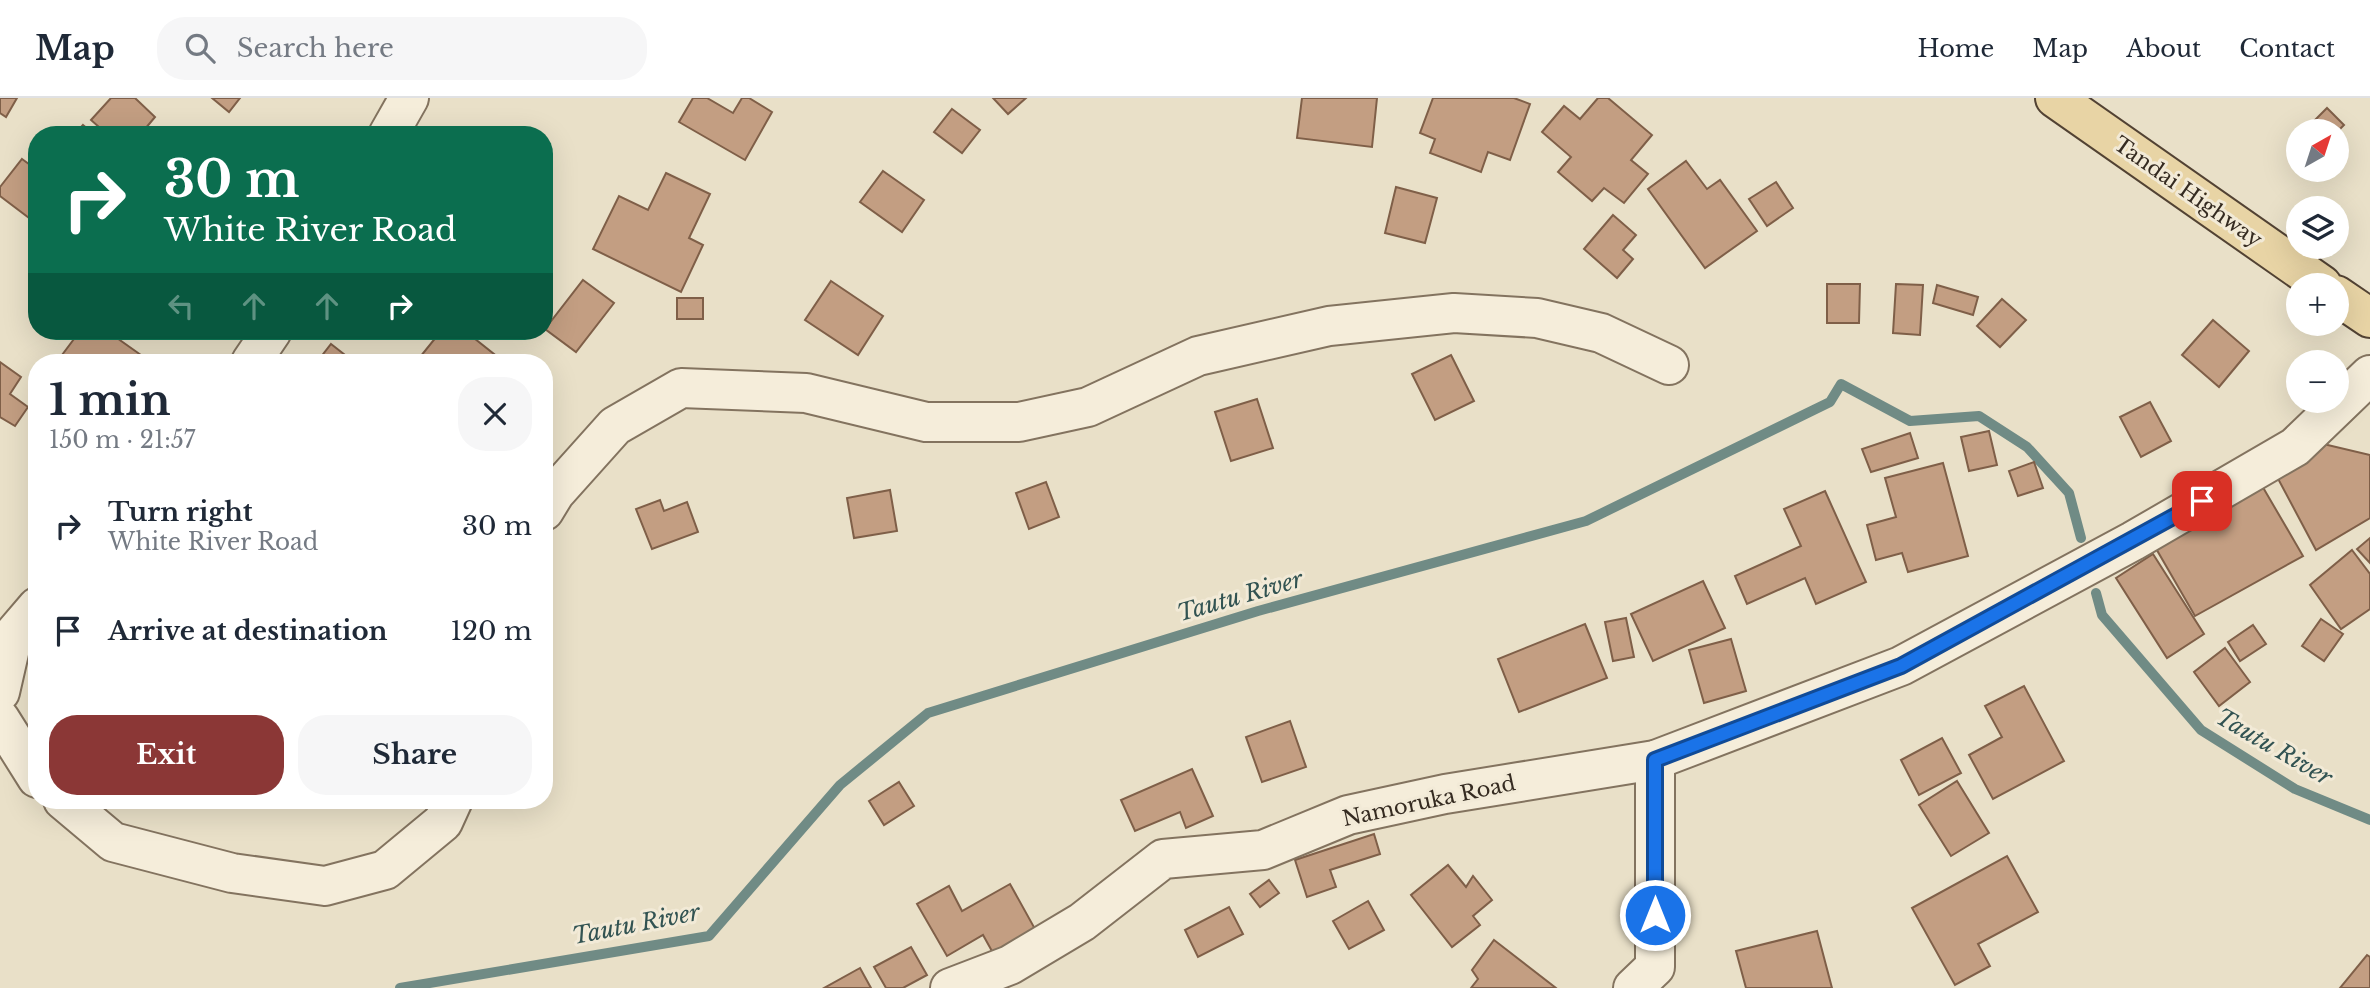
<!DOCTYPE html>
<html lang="en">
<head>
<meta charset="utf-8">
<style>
	:root { --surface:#fff; --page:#f6f6f7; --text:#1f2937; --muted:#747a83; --line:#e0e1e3; --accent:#8b3736 }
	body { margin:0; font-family:"Libre Baskerville",serif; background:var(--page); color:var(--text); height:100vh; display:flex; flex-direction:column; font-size:26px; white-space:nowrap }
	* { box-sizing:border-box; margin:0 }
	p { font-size:23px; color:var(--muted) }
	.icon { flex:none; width:38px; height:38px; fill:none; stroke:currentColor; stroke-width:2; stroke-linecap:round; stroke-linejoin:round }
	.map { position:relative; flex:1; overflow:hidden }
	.details { position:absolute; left:28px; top:256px; width:525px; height:455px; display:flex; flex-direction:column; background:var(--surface); border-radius:28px; box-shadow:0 7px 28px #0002 }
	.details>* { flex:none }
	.guide { position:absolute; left:28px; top:28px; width:525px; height:214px; border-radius:28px; box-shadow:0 7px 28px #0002; background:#0b6e4f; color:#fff; overflow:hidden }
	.needle { width:46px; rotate:39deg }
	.tools { position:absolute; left:2286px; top:21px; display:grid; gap:14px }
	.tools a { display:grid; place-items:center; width:63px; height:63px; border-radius:50%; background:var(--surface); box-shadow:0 7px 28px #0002; font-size:35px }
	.pin { position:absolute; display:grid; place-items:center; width:60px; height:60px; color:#fff; margin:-30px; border-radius:14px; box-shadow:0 4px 10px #0006 }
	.me { position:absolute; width:77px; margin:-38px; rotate:0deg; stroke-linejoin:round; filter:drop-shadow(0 0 5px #0008) }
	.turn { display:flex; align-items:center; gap:24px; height:147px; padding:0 21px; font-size:32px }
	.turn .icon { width:91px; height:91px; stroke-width:2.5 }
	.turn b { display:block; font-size:49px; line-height:60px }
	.lanes { display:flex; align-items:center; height:66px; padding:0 21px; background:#0003; justify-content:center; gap:35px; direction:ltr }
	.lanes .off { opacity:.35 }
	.round { display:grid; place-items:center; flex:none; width:74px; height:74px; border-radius:28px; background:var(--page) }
	.headline { display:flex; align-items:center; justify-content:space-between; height:119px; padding:0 21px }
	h1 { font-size:42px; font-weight:700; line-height:52px }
	.button { display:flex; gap:14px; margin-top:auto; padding:14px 21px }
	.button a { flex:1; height:80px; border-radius:28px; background:var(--accent); color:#fff; font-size:28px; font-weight:700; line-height:80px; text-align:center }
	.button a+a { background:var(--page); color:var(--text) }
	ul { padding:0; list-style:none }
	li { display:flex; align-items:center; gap:21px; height:105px; padding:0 21px }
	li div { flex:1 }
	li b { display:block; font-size:26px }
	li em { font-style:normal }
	header { display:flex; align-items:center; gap:42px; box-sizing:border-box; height:98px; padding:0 35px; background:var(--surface); border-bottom:2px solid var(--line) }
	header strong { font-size:33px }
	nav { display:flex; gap:38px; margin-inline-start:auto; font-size:24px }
	.search { width:490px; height:63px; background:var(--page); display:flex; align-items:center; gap:18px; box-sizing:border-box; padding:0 24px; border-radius:28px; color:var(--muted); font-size:26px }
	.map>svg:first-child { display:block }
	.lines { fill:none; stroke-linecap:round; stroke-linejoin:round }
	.stream { stroke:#708b85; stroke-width:10 }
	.building { fill:#c39e82; stroke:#7f5f48; stroke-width:2 }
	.minor-casing { stroke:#83735f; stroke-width:42 }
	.major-casing { stroke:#524233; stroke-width:42 }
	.minor { stroke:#f5edda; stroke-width:38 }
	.major { stroke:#e8d4a5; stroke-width:38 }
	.route-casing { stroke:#114b97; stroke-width:18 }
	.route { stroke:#1a73e8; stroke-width:12 }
	.labels { text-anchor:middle; stroke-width:6; stroke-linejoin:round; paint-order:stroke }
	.street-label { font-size:21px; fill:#352b21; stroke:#f2ead7 }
	.water-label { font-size:23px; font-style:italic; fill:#325352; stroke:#f2ead7 }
</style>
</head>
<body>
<header>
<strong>Map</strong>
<div class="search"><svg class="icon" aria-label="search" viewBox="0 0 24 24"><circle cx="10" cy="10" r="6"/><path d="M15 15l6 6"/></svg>Search here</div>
<nav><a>Home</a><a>Map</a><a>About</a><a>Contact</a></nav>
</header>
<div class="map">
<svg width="2370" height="890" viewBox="0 0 2370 890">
	<rect width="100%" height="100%" fill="#e9e0c8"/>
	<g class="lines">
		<g class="stream">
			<path d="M2096,495L2102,517L2201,632L2295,691L2370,722"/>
			<path d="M400,890L709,838L840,687L928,615L1258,513L1586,423L1830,304L1841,286L1910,323L1979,318L2027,349L2069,395L2081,440"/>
		</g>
	</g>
	<g class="building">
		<path d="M0,0H17L6,19L0,15Z"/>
		<path d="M111,0H135L155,19L140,37H108L91,22Z"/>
		<path d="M212,0H240L229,14Z"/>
		<path d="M693,0H707L733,15L742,0H749L772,14L745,62L679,24Z"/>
		<path d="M993,0H1026L1008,16Z"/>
		<path d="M1302,0H1377L1372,49L1297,40Z"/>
		<path d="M1433,0H1514L1530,6L1510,62L1488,54L1481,74L1430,55L1435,41L1420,35Z"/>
		<path d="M1598,0H1608L1652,37L1631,62L1648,76L1624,105L1604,90L1592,103L1558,74L1571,59L1542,34L1564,8L1580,21Z"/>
		<path d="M2327,10L2344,27L2336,35L2323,33L2313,24Z"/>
		<path d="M952,11L980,32L962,55L934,34Z"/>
		<path d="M83,27L95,37H74Z"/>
		<path d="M22,61L37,72V126L0,98V89Z"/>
		<path d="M1686,63L1707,91L1720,82L1757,133L1705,170L1648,91Z"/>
		<path d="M883,73L924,102L902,134L860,104Z"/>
		<path d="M666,75L710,96L689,140L703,147L681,194L593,151L619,98L648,112Z"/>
		<path d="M1776,84L1793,110L1767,128L1749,101Z"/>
		<path d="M1396,89L1437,100L1425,145L1385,135Z"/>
		<path d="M1613,117L1636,137L1623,152L1633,161L1617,180L1584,151Z"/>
		<path d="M583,182L614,205L576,254L545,231Z"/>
		<path d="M831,183L883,218L858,257L805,222Z"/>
		<path d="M1827,186H1860L1859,225H1827Z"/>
		<path d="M1896,186L1923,187L1920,237L1893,235Z"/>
		<path d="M1937,187L1978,199L1973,217L1933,205Z"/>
		<rect x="677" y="200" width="26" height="21"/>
		<path d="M2002,201L2026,222L2000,249L1977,228Z"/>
		<path d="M2213,222L2249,253L2219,289L2182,257Z"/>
		<path d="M80,233H107L148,262L72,264L62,257Z"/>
		<path d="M441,233H465L499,260L496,264H416Z"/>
		<path d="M331,246L354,264H317Z"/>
		<path d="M1451,257L1474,303L1435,322L1412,276Z"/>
		<path d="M0,264L21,279L10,296L28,309L15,328L0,319Z"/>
		<path d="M1257,301L1273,350L1231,363L1215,314Z"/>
		<path d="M2150,304L2171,343L2141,359L2120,319Z"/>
		<path d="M1989,333L1997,367L1969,373L1961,339Z"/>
		<path d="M1910,335L1918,360L1871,374L1862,351Z"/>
		<path d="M2315,344L2370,357V420L2316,452L2275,375Z"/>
		<path d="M2034,364L2043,390L2018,398L2009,373Z"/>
		<path d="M1943,365L1968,458L1908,474L1902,455L1876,462L1867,427L1896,419L1885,380Z"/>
		<path d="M1046,384L1059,419L1029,431L1016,395Z"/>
		<path d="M2261,386L2303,458L2195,518L2154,447Z"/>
		<path d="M890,392L897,433L854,440L847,400Z"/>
		<path d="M1825,393L1866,484L1816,506L1805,480L1747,506L1735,478L1801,448L1784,411Z"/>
		<path d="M660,402L664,413L687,404L698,434L652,451L636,411Z"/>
		<path d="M2370,440V465L2357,451Z"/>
		<path d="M2352,452L2370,476V511L2341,531L2310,487Z"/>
		<path d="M2153,456L2204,536L2167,560L2116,480Z"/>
		<path d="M1703,483L1725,530L1653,563L1631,516Z"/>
		<path d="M1626,520L1634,559L1613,563L1605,524Z"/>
		<path d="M2321,521L2343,536L2324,563L2302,548Z"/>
		<path d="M1585,526L1607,580L1519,614L1498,561Z"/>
		<path d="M2253,527L2266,546L2240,563L2228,544Z"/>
		<path d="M1731,541L1746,593L1704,605L1689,552Z"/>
		<path d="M2225,550L2250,584L2219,608L2194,574Z"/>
		<path d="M2024,588L2064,663L1993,701L1969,657L2002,639L1985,608Z"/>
		<path d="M1290,623L1306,669L1262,684L1246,639Z"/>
		<path d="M1942,640L1961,675L1919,697L1901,662Z"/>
		<path d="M1192,671L1213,718L1186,730L1180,714L1135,733L1121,702Z"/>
		<path d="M1957,683L1989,735L1951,758L1919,707Z"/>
		<path d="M899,684L914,708L884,727L869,703Z"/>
		<path d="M1374,736L1380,756L1330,772L1336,789L1307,799L1295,762Z"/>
		<path d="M2007,758L2038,814L1978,846L1990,868L1955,887L1912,810Z"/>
		<path d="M1448,767L1466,789L1473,778L1492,802L1473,818L1480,827L1452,849L1411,797Z"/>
		<path d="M1269,782L1279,795L1260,809L1250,796Z"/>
		<path d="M1010,786L1040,840L998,864L983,837L947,858L917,806L949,788L962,813Z"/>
		<path d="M1368,803L1384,832L1349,851L1333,823Z"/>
		<path d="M1229,809L1243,836L1198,859L1185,832Z"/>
		<path d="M1817,833L1832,890H1746L1736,853Z"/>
		<path d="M1494,842L1556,890H1471L1478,881L1472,872Z"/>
		<path d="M911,849L927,877L903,890H886L874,869Z"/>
		<path d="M2367,857L2370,859V890H2340Z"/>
		<path d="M860,870L871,890H824Z"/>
	</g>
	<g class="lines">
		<defs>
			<g id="minor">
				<path d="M388,37L409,0"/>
				<path d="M251,264L272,233"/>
				<path d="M544,413L555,395L615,328L681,290L806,295L926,324H1019L1088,309L1198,258L1329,228L1454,215L1537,220L1601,235L1669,267"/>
				<path d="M0,594L13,537L37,509"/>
				<path d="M0,621L37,680"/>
				<path d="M63,702L113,744L232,775L325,788L385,772L443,724L453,702"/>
				<path d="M950,890L1010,867L1082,824L1163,761L1263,752L1348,717L1445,696L1655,662L1901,568L2133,443L2295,349L2370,277"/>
				<path d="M1633,890L1655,869V662"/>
			</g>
			<g id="major">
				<path d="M2055,0L2322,187"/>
				<path d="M2336,197L2370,220"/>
			</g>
		</defs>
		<use href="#minor" class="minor-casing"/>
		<use href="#major" class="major-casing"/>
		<use href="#minor" class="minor"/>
		<use href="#major" class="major"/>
	</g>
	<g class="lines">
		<defs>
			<path id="route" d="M1655,817V662L1901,568L2202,403"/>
		</defs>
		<use href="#route" class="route-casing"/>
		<use href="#route" class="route"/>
	</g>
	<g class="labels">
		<g class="street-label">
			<text transform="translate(2188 94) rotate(35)" y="7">Tandai Highway</text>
			<text transform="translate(1429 703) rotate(-12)" y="7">Namoruka Road</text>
		</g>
		<g class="water-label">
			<text transform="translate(1240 498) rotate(-16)" y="8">Tautu River</text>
			<text transform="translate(2274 649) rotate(30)" y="8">Tautu River</text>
			<text transform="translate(636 826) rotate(-11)" y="8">Tautu River</text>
		</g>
	</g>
</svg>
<div class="tools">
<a><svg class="needle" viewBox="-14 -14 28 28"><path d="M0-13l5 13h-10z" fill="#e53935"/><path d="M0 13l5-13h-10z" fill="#747a83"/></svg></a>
<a><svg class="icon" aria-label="layers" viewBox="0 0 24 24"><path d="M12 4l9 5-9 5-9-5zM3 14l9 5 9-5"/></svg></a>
<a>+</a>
<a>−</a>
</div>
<div class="pin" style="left:2202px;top:403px;background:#d93025"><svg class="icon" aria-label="arrive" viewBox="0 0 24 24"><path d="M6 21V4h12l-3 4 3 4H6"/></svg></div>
<svg class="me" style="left:1655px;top:817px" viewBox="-20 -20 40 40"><circle r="17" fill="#1a73e8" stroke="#fff" stroke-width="3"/><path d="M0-11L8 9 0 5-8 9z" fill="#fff"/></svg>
<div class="guide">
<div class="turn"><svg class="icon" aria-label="right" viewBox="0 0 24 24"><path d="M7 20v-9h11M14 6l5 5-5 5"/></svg><div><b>30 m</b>White River Road</div></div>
<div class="lanes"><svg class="icon off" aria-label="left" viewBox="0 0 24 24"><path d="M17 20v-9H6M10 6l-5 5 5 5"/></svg><svg class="icon off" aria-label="ahead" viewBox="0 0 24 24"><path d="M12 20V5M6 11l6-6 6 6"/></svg><svg class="icon off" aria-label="ahead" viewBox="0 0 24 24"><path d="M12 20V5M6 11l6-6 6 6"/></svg><svg class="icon" aria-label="right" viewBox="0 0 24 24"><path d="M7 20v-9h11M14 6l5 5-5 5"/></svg></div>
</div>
<section class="details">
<div class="headline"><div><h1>1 min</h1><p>150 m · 21:57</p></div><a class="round"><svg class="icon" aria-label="close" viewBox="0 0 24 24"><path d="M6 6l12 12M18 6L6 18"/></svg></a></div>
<ul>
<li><svg class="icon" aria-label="right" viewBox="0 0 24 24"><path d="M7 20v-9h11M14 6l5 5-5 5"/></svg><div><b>Turn right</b><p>White River Road</p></div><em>30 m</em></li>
<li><svg class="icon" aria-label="arrive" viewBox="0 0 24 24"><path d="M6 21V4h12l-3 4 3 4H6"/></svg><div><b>Arrive at destination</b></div><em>120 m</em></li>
</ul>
<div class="button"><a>Exit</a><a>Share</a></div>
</section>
</div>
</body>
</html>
